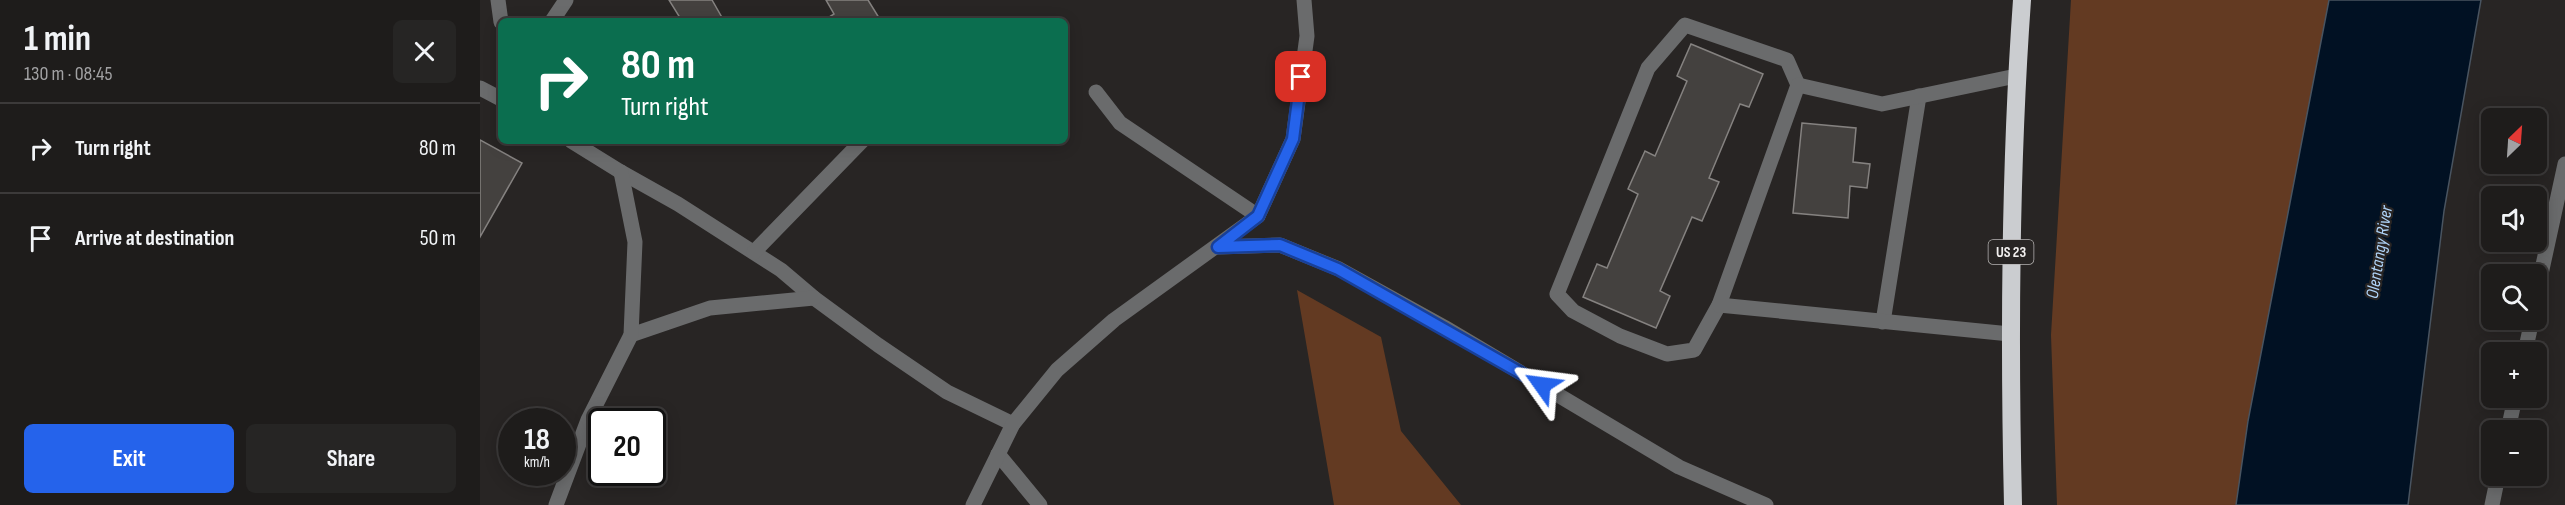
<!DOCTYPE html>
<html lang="en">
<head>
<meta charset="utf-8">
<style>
	:root { --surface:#1e1c1b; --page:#262524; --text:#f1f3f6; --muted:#a1a1a3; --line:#3c3a3a; --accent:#2563eb }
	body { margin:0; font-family:"Sofia Sans Condensed",sans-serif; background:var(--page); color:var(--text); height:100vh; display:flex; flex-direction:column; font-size:22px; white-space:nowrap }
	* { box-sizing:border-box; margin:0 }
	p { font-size:20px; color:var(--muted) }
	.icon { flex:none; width:33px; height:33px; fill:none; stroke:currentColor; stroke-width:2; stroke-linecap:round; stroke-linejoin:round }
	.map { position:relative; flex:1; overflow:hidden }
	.drawer { display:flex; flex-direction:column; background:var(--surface); width:480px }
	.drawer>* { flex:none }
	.top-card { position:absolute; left:18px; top:18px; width:570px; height:126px; border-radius:9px; box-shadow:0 3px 15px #0003,0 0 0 2px var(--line); background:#0b6e4f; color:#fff; overflow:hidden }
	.needle { width:39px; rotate:25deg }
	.controls { position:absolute; left:2001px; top:108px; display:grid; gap:12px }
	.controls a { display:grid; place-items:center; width:66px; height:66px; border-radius:9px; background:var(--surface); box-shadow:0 3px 15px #0003,0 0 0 2px var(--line); font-size:30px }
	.speed { position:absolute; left:18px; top:408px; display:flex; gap:12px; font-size:30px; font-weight:700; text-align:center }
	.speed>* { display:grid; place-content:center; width:78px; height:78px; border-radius:50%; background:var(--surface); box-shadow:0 3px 15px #0003,0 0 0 2px var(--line); line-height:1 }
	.speed small { font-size:15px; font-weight:400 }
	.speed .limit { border:3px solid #111; border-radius:9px; background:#fff; color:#111 }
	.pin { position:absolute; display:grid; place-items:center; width:51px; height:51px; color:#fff; margin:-26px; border-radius:12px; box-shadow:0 3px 9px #0006 }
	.me { position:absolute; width:66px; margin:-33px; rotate:301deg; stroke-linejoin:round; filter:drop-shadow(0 0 4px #0008) }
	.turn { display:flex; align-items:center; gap:21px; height:126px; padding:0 24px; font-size:27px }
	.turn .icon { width:78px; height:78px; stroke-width:2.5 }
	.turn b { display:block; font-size:42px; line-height:51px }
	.round { display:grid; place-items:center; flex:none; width:63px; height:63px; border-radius:9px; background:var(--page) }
	.summary { display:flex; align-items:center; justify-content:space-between; height:102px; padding:0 24px }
	h1 { font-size:36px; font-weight:700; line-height:45px }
	.button { display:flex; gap:12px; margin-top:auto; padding:12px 24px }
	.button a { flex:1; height:69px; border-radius:9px; background:var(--accent); color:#fff; font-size:24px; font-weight:700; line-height:69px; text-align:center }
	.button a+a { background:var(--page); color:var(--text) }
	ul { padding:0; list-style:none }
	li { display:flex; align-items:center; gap:18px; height:90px; padding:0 24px; border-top:2px solid var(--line) }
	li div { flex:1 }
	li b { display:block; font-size:22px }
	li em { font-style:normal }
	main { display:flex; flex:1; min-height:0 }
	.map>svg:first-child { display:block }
	.green { fill:#633a22 }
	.water { fill:#011123; stroke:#495460; stroke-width:1.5 }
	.building { fill:#44413f; stroke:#858280; stroke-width:1.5 }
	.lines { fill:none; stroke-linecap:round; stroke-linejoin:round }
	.minor { stroke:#6a6b6c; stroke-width:15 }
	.highway { stroke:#cbcdd0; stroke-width:18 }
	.route-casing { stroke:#184099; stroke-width:15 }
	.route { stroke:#2563eb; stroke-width:10 }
	.labels { text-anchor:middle; stroke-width:4.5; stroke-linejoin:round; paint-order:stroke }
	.shield { fill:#282524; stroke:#b5b3b2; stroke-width:1.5 }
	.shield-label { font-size:15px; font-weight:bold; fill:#f2f0ef }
	.water-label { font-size:18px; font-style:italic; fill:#b0d4f8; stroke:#282524 }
</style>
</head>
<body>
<main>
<section class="drawer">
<div class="summary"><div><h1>1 min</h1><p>130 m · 08:45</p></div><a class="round"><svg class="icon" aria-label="close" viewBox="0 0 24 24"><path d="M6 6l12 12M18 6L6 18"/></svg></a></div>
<ul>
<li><svg class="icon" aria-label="right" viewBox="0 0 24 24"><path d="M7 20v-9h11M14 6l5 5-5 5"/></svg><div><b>Turn right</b></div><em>80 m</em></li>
<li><svg class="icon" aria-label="arrive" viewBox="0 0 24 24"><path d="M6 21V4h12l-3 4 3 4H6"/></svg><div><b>Arrive at destination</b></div><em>50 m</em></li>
</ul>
<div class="button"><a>Exit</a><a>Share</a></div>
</section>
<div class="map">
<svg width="2085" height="505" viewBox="0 0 2085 505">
	<rect width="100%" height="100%" fill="#282524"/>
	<g class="green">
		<path d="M1591,0H1849L1768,421L1756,505H1577L1571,335Z"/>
		<path d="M817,290L901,337L921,431L981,505H854Z"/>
	</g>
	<path class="water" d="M1849,0H2001L1964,211L1928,505H1756L1768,421Z"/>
	<g class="building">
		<path d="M189,0H232L244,21H202Z"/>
		<path d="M346,0H388L401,21H343L354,14Z"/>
		<path d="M1211,44L1283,74L1269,107L1260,104L1229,178L1239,182L1222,221L1212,217L1180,291L1190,296L1176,328L1103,297L1117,264L1127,268L1158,194L1148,189L1165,151L1175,156L1207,81L1197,76Z"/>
		<path d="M1322,123L1376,128L1373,162L1390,164L1387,188L1370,186L1368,218L1313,213Z"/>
		<path d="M0,140L42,163L0,237Z"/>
	</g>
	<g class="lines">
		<g class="minor">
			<path d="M18,0L21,22"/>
			<path d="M72,21L86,0"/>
			<path d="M0,88L21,99"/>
			<path d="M616,92L640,123L778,216"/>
			<path d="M91,141L141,172L198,204L301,270L334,298L398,345L467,392L533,424"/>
			<path d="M738,247L800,245L859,269L964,327L1199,467L1286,505"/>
			<path d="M274,252L382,141"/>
			<path d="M2056,297L2085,164"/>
			<path d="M1239,305L1214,350L1187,354L1140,336L1093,311L1077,294L1168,68L1205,25L1307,60L1318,85"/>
			<path d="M1403,322L1439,96"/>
			<path d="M1530,334L1239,305L1318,85L1402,104L1536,76"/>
			<path d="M151,335L230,308L334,298"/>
			<path d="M2045,352L2052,320"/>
			<path d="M2028,430L2035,398"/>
			<path d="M518,454L560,505"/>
			<path d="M76,505L108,420L151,335L155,242L141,172"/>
			<path d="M493,505L533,424L577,370L634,320L778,216L813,139L827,36L824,0"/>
			<path d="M2012,505L2018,476"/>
		</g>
		<path class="highway" d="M1533,505C1529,336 1530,168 1542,0"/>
	</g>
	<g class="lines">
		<defs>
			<path id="route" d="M821,77L813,139L778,216L738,247L800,245L858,269L1062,385"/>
		</defs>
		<use href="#route" class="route-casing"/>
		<use href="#route" class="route"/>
	</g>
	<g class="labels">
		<rect class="shield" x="1508.5" y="240" width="45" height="24" rx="4.5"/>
		<g class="shield-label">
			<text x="1531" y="257">US 23</text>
		</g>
		<g class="water-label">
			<text transform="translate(1899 252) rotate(-81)" y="6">Olentangy River</text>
		</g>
	</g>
</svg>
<div class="controls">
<a><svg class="needle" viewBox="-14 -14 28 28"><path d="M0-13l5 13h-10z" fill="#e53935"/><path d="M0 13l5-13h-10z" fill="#a1a1a3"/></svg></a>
<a><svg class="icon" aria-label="sound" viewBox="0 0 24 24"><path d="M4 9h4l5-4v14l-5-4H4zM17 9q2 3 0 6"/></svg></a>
<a><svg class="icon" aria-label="search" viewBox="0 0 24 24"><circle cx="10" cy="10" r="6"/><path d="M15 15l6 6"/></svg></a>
<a>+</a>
<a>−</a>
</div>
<div class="speed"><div>18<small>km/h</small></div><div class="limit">20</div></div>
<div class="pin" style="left:821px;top:77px;background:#d93025"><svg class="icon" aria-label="arrive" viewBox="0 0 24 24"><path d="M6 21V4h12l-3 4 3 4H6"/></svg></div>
<svg class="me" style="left:1062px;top:385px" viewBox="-20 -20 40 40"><path d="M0-17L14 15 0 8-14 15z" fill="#2563eb" stroke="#fff" stroke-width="4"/></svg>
<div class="top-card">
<div class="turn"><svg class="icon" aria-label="right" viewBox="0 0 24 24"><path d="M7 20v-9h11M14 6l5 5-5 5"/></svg><div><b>80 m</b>Turn right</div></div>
</div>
</div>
</main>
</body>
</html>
